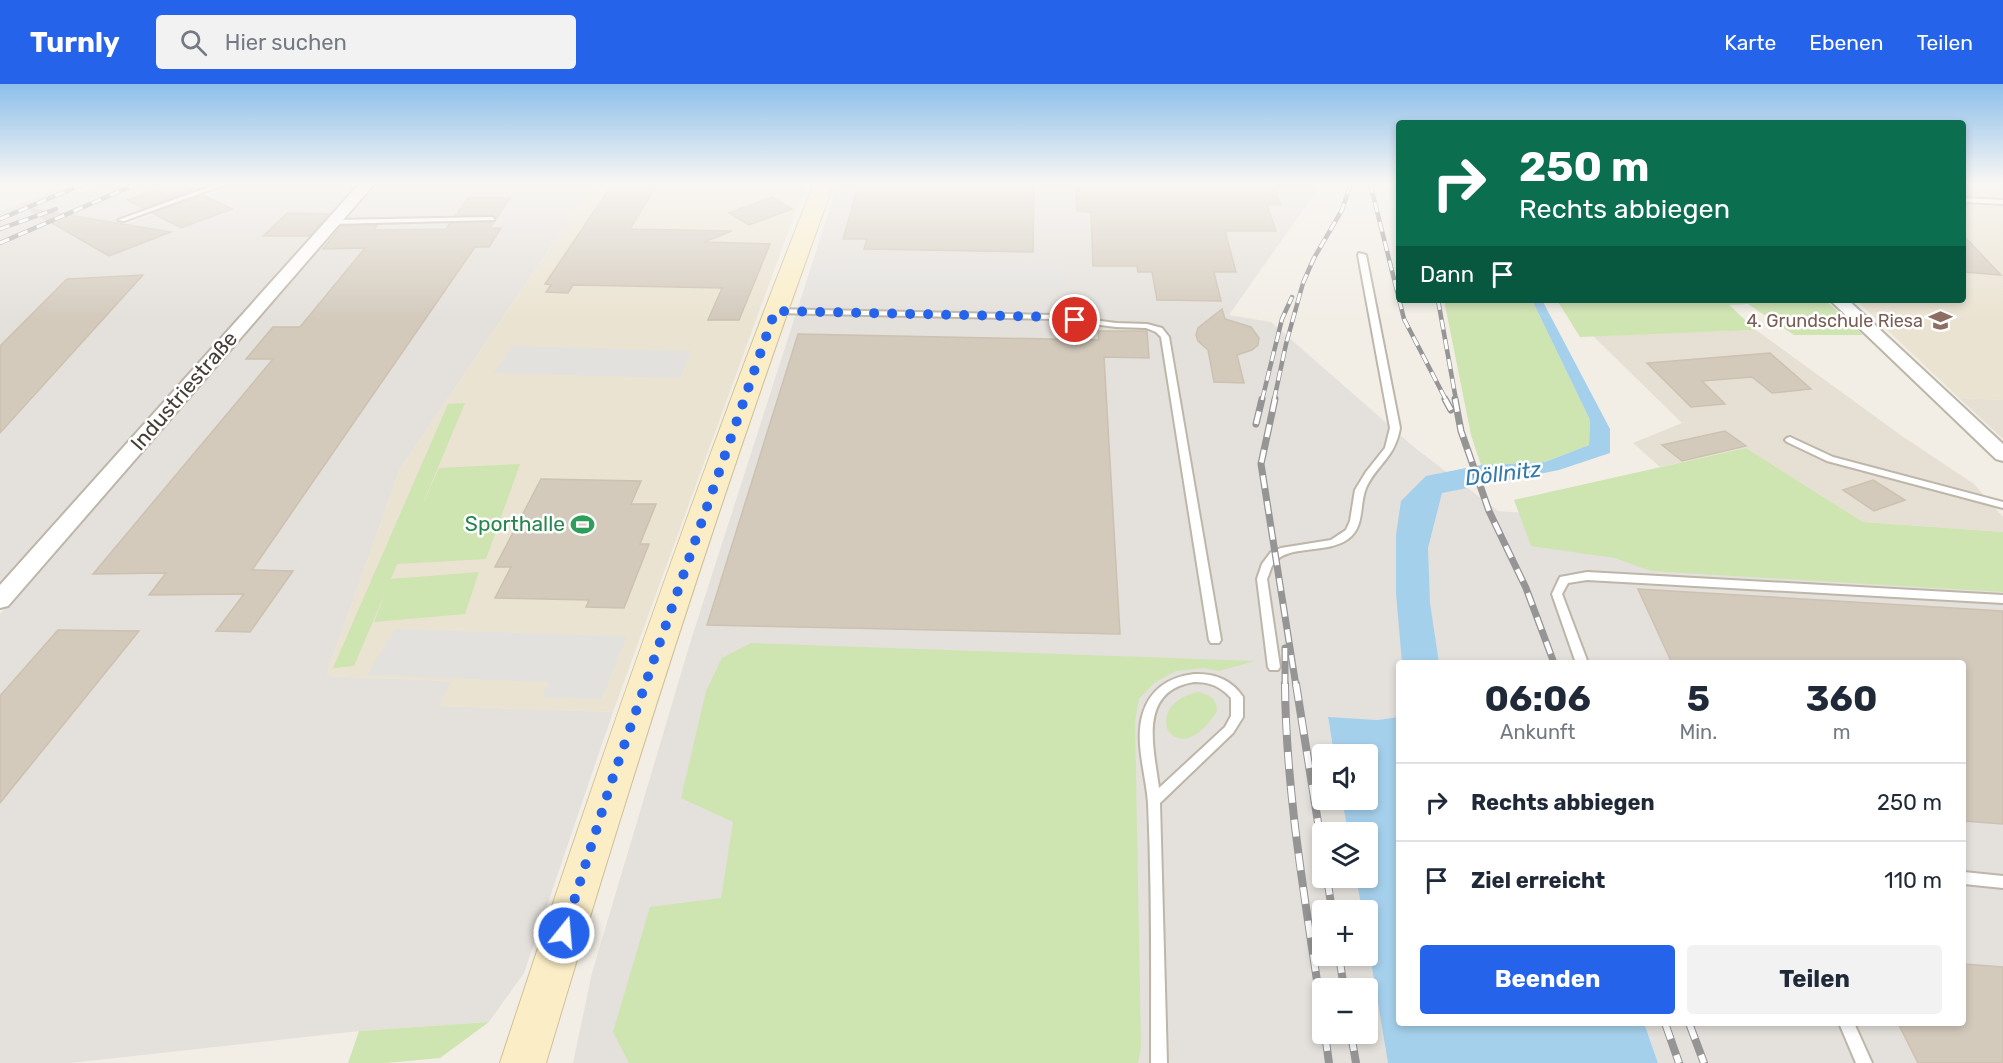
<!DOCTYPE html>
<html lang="de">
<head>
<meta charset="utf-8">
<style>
	:root { --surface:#fff; --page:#f2f2f3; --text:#1f2937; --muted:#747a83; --line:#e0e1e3; --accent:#2563eb }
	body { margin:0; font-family:Rubik,sans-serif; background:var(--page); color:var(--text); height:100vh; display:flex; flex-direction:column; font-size:22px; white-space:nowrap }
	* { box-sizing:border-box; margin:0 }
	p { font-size:20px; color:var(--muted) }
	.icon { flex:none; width:33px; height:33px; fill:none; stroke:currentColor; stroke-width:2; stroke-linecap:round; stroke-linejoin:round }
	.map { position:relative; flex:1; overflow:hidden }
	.details { position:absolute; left:1396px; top:576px; width:570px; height:366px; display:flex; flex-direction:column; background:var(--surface); border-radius:6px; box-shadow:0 3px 9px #0003 }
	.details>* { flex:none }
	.hud { position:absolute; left:1396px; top:36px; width:570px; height:183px; border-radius:6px; box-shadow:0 3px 9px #0003; background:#0b6e4f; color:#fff; overflow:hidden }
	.tools { position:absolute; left:1312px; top:660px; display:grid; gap:12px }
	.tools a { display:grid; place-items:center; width:66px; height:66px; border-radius:6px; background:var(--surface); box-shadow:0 3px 9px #0003; font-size:30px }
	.pin { position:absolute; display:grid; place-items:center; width:51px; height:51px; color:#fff; margin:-26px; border:3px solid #fff; border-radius:50%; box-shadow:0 2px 6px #0007 }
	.me { position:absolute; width:66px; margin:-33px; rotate:17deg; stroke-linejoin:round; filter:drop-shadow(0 0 4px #0008) }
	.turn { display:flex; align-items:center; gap:21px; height:126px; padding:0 24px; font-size:27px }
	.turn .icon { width:78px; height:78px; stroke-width:2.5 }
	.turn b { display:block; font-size:42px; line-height:51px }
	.then { display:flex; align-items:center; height:57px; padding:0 24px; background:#0003; gap:12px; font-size:22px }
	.eta { display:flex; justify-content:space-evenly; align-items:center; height:102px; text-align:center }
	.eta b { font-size:36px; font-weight:700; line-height:42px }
	.button { display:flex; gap:12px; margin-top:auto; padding:12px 24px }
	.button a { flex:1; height:69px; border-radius:6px; background:var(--accent); color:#fff; font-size:24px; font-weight:700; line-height:69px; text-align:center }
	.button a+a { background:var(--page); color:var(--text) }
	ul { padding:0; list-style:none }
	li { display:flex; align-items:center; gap:18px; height:78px; padding:0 24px; border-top:2px solid var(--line) }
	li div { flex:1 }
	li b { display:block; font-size:22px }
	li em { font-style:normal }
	header { display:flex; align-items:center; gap:36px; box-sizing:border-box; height:84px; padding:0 30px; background:var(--accent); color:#fff }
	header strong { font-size:28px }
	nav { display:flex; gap:33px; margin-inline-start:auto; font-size:21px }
	.search { width:420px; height:54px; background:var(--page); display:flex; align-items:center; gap:15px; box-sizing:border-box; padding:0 21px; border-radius:6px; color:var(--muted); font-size:22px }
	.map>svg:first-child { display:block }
	.residential { fill:#e6e0d4 }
	.industrial { fill:#e4e0db; fill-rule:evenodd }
	.education { fill:#eae3d1 }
	.green { fill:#cee4b1 }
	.parking { fill:#e3e1de }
	.water { fill:#a5d0ec }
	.building { fill:#d3cabc; stroke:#cdc1b0; stroke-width:1.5 }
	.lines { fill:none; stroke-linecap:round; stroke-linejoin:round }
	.lane-casing { stroke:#bdb6a9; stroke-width:4 }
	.street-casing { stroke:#bdb6a9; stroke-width:4 }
	.secondary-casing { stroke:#cfc198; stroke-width:2 }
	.lane { fill:#fff; fill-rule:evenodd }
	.street { fill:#fff; fill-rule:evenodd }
	.secondary { fill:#fbeec7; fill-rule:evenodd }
	.rail-far2-casing { stroke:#959595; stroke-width:4.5 }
	.rail-far1-casing { stroke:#959595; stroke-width:7 }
	.rail-casing { stroke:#959595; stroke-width:8 }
	.rail-far2 { stroke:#fff; stroke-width:3; stroke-dasharray:10; stroke-linecap:butt }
	.rail-far1 { stroke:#fff; stroke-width:4.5; stroke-dasharray:13; stroke-linecap:butt }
	.rail { stroke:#fff; stroke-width:6; stroke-dasharray:17; stroke-linecap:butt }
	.route { stroke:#2563eb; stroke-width:10; stroke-dasharray:0 18 }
	.labels { text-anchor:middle; stroke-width:5; stroke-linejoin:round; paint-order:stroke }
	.far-education-label { font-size:18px; fill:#785e54; stroke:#fff; text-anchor:end }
	.street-label { font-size:21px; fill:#443e36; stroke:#fff }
	.leisure-label { font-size:21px; fill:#27864d; stroke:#fff; text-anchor:end }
	.water-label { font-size:22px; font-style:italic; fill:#357aaa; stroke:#fff }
</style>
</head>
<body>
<header>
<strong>Turnly</strong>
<div class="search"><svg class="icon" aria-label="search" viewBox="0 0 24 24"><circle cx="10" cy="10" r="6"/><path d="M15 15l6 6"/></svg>Hier suchen</div>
<nav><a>Karte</a><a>Ebenen</a><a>Teilen</a></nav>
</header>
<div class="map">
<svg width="2003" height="979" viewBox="0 0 2003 979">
	<rect width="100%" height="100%" fill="#f2eee6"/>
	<g class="residential">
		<path d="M1756,246L1902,352L1974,400L2003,433V448L1863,438L1746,364L1660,383L1633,359L1682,339L1593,252Z"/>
		<path d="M1959,314L2003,316V355Z"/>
	</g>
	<g class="industrial">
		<path d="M109,99H219L119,133L129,139L243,99H359L0,499V127L64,103L83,108Z"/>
		<path d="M378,99H594L400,385L326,592L452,597L440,622L613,628L524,889L489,938L359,947L70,979H0V530Z"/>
		<path d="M838,99H1322L1229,231L1271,238L1415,364L1498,427L2003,463V979H1658L1644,939H1964V579H1400L1399,633L1377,636L1328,634L1334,670H1323V716H1342L1348,748H1323V794H1356L1362,826H1323V872H1368V860L1388,979H573L592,889L691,556ZM1323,904H1368V950H1323Z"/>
	</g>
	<g class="education">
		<path d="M594,99H806L613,628L439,622L451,597L326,592L400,385Z"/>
		<path d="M1964,99H2003V116L1964,113Z"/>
		<path d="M1964,120L2003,122V316L1959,314L1856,216H1964Z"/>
	</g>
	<g class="green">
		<path d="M1444,216H1532L1590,336L1589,361L1545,378L1481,381L1471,351Z"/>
		<path d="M1557,216H1825L1863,251H1794L1748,220L1729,221L1756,246L1580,253Z"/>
		<path d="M465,319L418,431L439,384L520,380L486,475L397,480L391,495L479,488L465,530L374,538L388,502L354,582L333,584L448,320Z"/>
		<path d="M1746,364L1863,438L2003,448V508L1651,487L1615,474L1531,462L1514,416Z"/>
		<path d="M751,559L1255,577L1219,587L1203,584L1176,587L1154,599L1139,615L1135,637L1141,963L1138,979H629L613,948L650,823L721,814L733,738L681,714L706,607L722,574Z"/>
		<path d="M1198,608C1209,610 1217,615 1217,627C1176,693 1136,622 1198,608Z"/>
		<path d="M489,938L440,974L386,979H348L359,947Z"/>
	</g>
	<g class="parking">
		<path d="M836,173L1064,177L1065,208L806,203L814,179Z"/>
		<path d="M512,262L692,267L680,294L494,289Z"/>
		<path d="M395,545L612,552H627L601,615L543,613L549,598L367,591Z"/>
	</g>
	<g class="water">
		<path d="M1532,216H1542L1610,345V369L1559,386L1442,409L1428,464L1430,519L1439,579H1402L1396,509V451L1401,417L1426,392L1481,381L1545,378L1589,361L1590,336Z"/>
		<path d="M1399,633L1400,939H1644L1658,979H1388L1368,860V826H1362L1356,794H1368V748H1348L1342,716H1368V670H1334L1328,633L1377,636Z"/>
	</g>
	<g class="building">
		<path d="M175,99L194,106L143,124L127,116Z"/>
		<path d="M613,99H658L630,145L732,147L704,158L770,160L739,236H708L722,204L573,201L568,209L546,208L551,201L545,200Z"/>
		<path d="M859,99H1034L1033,168L864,165L867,155H843Z"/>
		<path d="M1112,99L1273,101L1281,121H1267L1276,147H1225L1236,188H1214L1221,217L1157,216L1152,188H1138L1137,182H1093L1091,128L1077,127L1076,105H1112Z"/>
		<path d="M203,111L232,125L181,144L152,129Z"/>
		<path d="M772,113L792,125L749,141L729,129Z"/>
		<path d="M468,114H510L496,135L492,131H456Z"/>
		<path d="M32,125L171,148L109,172L31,127Z"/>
		<path d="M287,129L330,130L309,152H263Z"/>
		<path d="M494,138L490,144H501L489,163H475L252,486L293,487L250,548L216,547L244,510L149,511L166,489L93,490L273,275H246L273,243H300L365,164L323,165L341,142L377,141L374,146L446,145L450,139Z"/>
		<path d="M1964,152L2001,191L1964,188Z"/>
		<path d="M143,191L0,349V262L67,195Z"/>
		<path d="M1222,225L1225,235L1251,243L1259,254L1258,261L1252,266L1237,271L1244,299L1214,298L1208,266L1198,257L1196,251L1198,244Z"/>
		<path d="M1098,247H1147L1149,274L1104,273L1120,550L707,541L798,250L1099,256Z"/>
		<path d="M1770,269L1811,305L1772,309L1752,293L1702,297L1725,320L1691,323L1647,279Z"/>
		<path d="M1725,347L1746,362L1682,377L1662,361Z"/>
		<path d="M541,395L641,397L631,420H656L640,460H649L624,524L586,523L589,516L495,514L511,483H495Z"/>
		<path d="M1873,396L1905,416L1874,427L1843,406Z"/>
		<path d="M1638,505L2003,527V740L1964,737V579H1672Z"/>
		<path d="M58,546L139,547L0,719V612Z"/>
		<path d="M1964,880L2003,883V979H1918L1898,939H1964Z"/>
	</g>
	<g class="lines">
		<defs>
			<g id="lane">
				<path d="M220,99H229L124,137L118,136Z"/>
				<path d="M1964,114L2003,116V120L1964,118Z"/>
				<path d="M492,133L494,134V136L334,140L330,138L334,136Z"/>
				<path d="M1359,169L1366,171L1400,344C1395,374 1377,380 1366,404C1359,421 1365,443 1348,455C1327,471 1284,459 1272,482C1270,486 1269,491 1267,495L1280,583L1278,586H1270L1268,583L1257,495L1262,480L1271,468L1281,464L1331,456L1346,446L1350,437L1355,406L1366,388L1385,364L1390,344L1358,171Z"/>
				<path d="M772,225L1054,231L1116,239L1147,240L1162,244L1169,253L1221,556L1219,559H1211L1209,556L1161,253L1156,248L1146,244L1116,243L1054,235L775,229L771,227Z"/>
				<path d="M1790,353L1833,373L2003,418V424L1827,377L1787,358L1785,356L1787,354Z"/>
				<path d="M1587,488L2003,511V519L1587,496L1568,499L1562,510L1588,579H1576L1552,510L1560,493Z"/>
				<path d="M1194,590C1214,589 1232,596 1243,613V633L1233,649L1160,719L1167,979H1151C1151,892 1152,806 1148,719C1146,690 1134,657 1143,629C1151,604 1170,593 1194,590ZM1194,598C1210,598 1220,602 1231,614V632L1225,643L1159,704C1154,664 1137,607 1194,598Z"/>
				<path d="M1964,788L2003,792V804L1964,800Z"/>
				<path d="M1839,939H1854L1872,979H1856Z"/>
			</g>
			<g id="street">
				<path d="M360,99H375L8,522L0,524V501Z"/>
				<path d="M1830,216H1848L2003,360V377L1996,375Z"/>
			</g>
			<path id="secondary" d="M814,99H834C728,389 634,683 546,979H500C597,683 699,389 814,99Z"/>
		</defs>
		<use href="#lane" class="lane-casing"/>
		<use href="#street" class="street-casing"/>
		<use href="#secondary" class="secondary-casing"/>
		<use href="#lane" class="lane"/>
		<use href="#street" class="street"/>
		<use href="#secondary" class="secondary"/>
		<defs>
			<g id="rail-far2">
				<path d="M1370,99L1404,235L1446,316"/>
				<path d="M0,135L86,99"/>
				<path d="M0,145L56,125"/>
				<path d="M0,159L139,99"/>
				<path d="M1438,216L1456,316"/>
				<path d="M1262,316L1282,235L1292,213"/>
				<path d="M1274,316L1286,260L1303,199L1314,174L1342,126L1351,99"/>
			</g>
			<g id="rail-far1">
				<path d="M1275,315L1261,380L1296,602"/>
				<path d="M1445,315L1451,326"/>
				<path d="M1455,315L1461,347L1489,427L1526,504L1554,579"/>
				<path d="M1256,340L1262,315"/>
				<path d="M1285,564V602"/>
			</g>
			<g id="rail">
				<path d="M1285,600C1286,713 1307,826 1323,937"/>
				<path d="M1296,600L1323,770"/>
				<path d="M1327,794L1332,826"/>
				<path d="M1339,872L1344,904"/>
				<path d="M1665,939L1679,979"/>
				<path d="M1689,939L1704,979"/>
				<path d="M1325,950L1329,979"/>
				<path d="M1351,950L1356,979"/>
			</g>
		</defs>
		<use href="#rail-far2" class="rail-far2-casing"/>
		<use href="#rail-far1" class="rail-far1-casing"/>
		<use href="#rail" class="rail-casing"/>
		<use href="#rail-far2" class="rail-far2"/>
		<use href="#rail-far1" class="rail-far1"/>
		<use href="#rail" class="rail"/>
	</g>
	<linearGradient id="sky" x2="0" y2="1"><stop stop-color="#8dbfea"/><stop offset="0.42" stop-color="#f9f7f4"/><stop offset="1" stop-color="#f9f7f4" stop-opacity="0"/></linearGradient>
	<rect width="2003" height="236" fill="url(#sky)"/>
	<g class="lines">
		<path class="route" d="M564,849L611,699L775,227L1054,233L1075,236"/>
	</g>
	<defs>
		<symbol id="school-bare" viewBox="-9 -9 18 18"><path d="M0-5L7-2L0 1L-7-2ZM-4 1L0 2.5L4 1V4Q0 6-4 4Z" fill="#8d6e63" stroke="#fff" stroke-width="2.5" paint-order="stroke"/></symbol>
		<symbol id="stadium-bare" viewBox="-9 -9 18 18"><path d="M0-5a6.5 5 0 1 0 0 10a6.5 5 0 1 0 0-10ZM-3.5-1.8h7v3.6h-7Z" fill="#2e9e5b" stroke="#fff" stroke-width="2.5" paint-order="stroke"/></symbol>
	</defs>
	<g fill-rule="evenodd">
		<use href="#school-bare" x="1924" y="220" width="33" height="33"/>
		<use href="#stadium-bare" x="566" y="424" width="33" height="33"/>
	</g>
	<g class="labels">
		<g class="far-education-label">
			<text x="1923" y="243">4. Grundschule Riesa</text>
		</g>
		<g class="street-label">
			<text transform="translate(184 307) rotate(-49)" y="7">Industriestraße</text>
		</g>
		<g class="leisure-label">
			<text x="565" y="447">Sporthalle</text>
		</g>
		<g class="water-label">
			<text transform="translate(1503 389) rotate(-7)" y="8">Döllnitz</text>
		</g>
	</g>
</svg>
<div class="tools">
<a><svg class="icon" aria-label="sound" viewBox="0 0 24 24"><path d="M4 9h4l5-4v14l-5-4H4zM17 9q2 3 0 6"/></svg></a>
<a><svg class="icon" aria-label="layers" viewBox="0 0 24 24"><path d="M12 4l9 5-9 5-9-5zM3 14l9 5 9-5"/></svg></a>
<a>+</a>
<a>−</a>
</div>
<div class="pin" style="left:1075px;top:236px;background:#d93025"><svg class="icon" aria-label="arrive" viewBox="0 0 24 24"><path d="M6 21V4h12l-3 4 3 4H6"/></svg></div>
<svg class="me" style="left:564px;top:849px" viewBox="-20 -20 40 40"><circle r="17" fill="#2563eb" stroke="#fff" stroke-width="3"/><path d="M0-11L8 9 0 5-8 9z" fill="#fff"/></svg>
<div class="hud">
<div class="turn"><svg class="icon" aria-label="right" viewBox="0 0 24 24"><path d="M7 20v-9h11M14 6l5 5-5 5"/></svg><div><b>250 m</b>Rechts abbiegen</div></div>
<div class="then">Dann<svg class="icon" aria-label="arrive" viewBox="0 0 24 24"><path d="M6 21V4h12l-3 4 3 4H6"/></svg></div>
</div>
<section class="details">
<div class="eta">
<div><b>06:06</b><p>Ankunft</p></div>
<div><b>5</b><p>Min.</p></div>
<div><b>360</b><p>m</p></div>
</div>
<ul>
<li><svg class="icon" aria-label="right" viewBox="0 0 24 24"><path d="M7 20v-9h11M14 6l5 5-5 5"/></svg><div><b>Rechts abbiegen</b></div><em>250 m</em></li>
<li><svg class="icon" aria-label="arrive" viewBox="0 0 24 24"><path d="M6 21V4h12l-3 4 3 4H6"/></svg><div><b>Ziel erreicht</b></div><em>110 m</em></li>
</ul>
<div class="button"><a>Beenden</a><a>Teilen</a></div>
</section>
</div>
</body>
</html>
